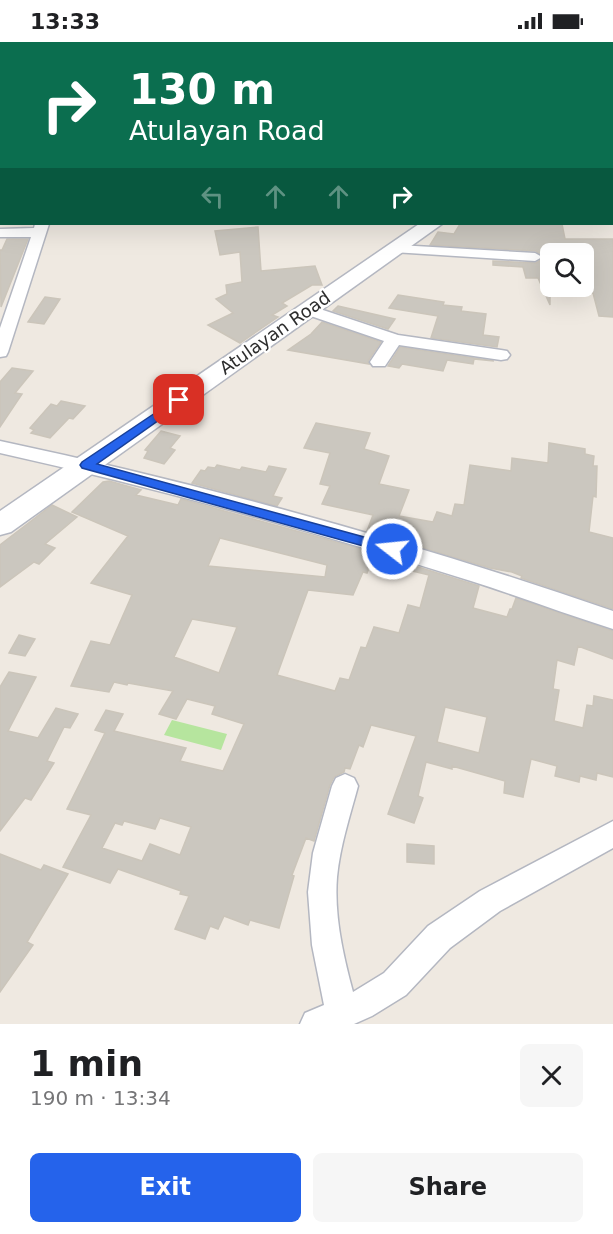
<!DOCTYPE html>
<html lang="en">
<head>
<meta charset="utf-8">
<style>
	:root { --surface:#fff; --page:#f6f6f6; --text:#202124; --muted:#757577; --accent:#2563eb }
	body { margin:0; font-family:"DejaVu Sans",sans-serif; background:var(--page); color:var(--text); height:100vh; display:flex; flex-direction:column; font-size:22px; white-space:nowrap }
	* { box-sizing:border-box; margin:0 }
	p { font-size:20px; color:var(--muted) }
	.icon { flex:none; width:33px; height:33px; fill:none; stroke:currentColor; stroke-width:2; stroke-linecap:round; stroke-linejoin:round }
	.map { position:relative; height:982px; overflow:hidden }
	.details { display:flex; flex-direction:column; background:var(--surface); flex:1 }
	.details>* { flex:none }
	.guide { position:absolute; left:0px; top:0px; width:614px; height:183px; box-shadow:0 6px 24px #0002; background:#0b6e4f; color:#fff; overflow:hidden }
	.fabs { position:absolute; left:540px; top:201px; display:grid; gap:12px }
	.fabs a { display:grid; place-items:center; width:54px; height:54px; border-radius:9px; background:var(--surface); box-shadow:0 6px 24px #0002; font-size:30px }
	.pin { position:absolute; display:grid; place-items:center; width:51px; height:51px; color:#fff; margin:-26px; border-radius:12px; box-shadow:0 3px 9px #0006 }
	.me { position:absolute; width:66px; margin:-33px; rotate:286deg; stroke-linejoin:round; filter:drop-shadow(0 0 4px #0008) }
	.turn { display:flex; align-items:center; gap:21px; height:126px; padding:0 30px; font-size:27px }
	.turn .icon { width:78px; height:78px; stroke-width:2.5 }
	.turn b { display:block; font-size:42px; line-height:51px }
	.lanes { display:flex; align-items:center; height:57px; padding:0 30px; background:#0003; justify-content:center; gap:30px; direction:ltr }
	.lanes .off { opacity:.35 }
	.round { display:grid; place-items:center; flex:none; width:63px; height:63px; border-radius:9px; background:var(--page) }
	.summary { display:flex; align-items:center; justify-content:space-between; height:102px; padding:0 30px }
	h1 { font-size:36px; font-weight:700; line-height:45px }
	.action { display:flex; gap:12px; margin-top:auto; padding:12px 30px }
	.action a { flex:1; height:69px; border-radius:9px; background:var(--accent); color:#fff; font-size:24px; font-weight:700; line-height:69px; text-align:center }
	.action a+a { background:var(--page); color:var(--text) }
	.status { display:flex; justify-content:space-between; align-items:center; height:42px; padding:0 30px; background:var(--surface); direction:ltr }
	.status svg { height:16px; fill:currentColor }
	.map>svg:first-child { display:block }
	.green { fill:#b6e59e }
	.building { fill:#cbc7bf; stroke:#cbc5ba; stroke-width:1.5; fill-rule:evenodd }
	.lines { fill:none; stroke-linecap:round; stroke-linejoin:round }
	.street-casing { stroke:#b4b7c1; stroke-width:3 }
	.secondary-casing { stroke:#b4b7c1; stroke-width:3 }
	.street { fill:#fff; fill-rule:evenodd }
	.secondary { fill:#fff; fill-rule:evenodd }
	.route { fill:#2563eb; stroke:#184099; stroke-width:1.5 }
	.labels { text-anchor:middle; stroke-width:4.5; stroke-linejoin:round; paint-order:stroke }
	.street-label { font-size:18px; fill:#2e2e2e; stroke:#fff }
</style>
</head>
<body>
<div class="status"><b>13:33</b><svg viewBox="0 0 49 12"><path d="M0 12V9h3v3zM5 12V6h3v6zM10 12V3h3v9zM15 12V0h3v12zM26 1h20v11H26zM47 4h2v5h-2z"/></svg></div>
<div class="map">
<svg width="613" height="982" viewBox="0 0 613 982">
	<rect width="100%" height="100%" fill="#efe9e1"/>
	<path class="green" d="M172,678L227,692L221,708L164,693Z"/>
	<g class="building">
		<path d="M460,182H562L565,197H613V275L599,274L593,251H584V211H550V263L538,236H526L523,225L493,223V219L536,221L544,216L536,209L430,203L438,190L454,192Z"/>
		<path d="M258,185L261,229L315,224L322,243H312L282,261L287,264L272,273L278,275L240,301L208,283L233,271L216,257L227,252L226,243L242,240L240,210L220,213L215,189Z"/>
		<path d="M7,197H28L1,265L0,208H2Z"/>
		<path d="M398,253L444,260L443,263L462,265L461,269L486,272L483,293L499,295L497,305L431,296L438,274L389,266Z"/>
		<path d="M45,255L60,257L44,282L28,280Z"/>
		<path d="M338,264L395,277L388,287L333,269Z"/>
		<path d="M322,280L381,300L368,319L369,322L288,308L311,292Z"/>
		<path d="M400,305L494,319L474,317L473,322L447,318L443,329L402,322L399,326L388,324Z"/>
		<path d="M12,326L33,329L15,351L22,352L0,385V340Z"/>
		<path d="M61,359L85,364L73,377L69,376L50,396L31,391L34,388L30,386L51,362L57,364Z"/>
		<path d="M316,381L370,391L364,407L389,414L379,442L409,448L399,474L433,480L437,470L452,474L455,462L464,463L470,423L511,429L512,416L548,421L549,401L585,407V412L594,414L593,424H597L596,455L593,454L589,490L613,496V567L521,536L522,534L512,530L490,526L367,489L373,473L322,462L330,444L320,442L330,411L304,406Z"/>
		<path d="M161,389L180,394L170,406L175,408L164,422L144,416L148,409L145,408Z"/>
		<path d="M217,423L240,428L242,425L266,430L269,424L286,427L273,454L282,456L277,464L192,441L201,428L205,429L208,425L215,426Z"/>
		<path d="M109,439L141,448L136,453L178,463L181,457L354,505L479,544L473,566L507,575L510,567H512L516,556L613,589V617L578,604L574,623L557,618L553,647L559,648L554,679L583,686L587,663L593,664L594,654L613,658V735L597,731L596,738L580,734L579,740L555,734L557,724L531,717L523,755L504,751L505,739L452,724V727L426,720L418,754L423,756L414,781L388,772L416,694L371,683L363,705L359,703L350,727L345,726L344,730L334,735L330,743L314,799L306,796L292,833L294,834L279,886L250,878L248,883L224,874L218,887L210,884L205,897L175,887L189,854L180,852L181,849L118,827L110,841L63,825L91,773L67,767L105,691L95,688L106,668L123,672L114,689L186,706L180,719L223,729L244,682L212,672L215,664L187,657L176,677L159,672L173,649L128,641L127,643L114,640L109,650L71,644L91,599L110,603L132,553L91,541L128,494L72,470L103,440ZM220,496L327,523L325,535L208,524ZM370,523L399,530L400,526L429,533L420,566L408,563L399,591L374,585L366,606L361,605L349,638L340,636L335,649L277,633L308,548L353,553L363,530L367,531ZM192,577L237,585L219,631L174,615ZM445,665L487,675L479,711L437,700ZM160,776L191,785L180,813L150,802L142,819L102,806L115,781L122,783L124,779L155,787Z"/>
		<path d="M52,463L77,475L45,502L55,506L39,522L34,520L0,545V503Z"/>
		<path d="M19,593L35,597L25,614L9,611Z"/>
		<path d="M9,630L36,635L8,689L38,696L56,666L78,672L70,686L64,685L47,719L54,721L31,758L25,756L0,789V645Z"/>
		<path d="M407,802L434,804V822L407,820Z"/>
		<path d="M0,812L41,828L44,823L68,832L27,900L33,903L0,950Z"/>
	</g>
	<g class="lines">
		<defs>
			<g id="street">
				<path d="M217,0H227L216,2Z"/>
				<path d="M0,1L4,2H2V7Z"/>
				<rect x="612" y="9" width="1" height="6"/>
				<rect x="0" y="131" width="2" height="8"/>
				<rect x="612" y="148" width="1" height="8"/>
				<path d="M35,182H49L8,310L6,314L0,315V286L31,195H0V187L34,186Z"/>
				<path d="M398,203L535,211L542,215L535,219L393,210L391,207L393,204Z"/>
				<path d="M308,263L398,293L501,308L507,309L510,313L507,317L501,318L399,303L385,324H373L370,320L384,299L302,271L300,268L302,265Z"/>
				<path d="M0,399C207,443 413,500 613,569V587C565,572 518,554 471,539C316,490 158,446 0,411Z"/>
				<path d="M345,732L354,736L358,744C350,774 340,804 337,835C334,873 343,913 353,950L384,931L428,884L480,849L613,779V806L500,869L450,906L406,953L372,974L354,982H300L305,971L324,963L312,903L308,850L313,811L332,744L336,736Z"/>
			</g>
			<g id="secondary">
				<path d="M397,0H411L412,2H398Z"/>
				<path d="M419,182H442L11,490L0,493V469Z"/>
			</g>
		</defs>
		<use href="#street" class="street-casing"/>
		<use href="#secondary" class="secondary-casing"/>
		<use href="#street" class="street"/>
		<use href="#secondary" class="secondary"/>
	</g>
	<path class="route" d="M179,355L183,356V361L97,422L397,504L399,507L397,511L392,512L82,426L80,423L82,420Z"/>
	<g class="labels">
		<g class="street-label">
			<text transform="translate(275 291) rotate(-35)" y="6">Atulayan Road</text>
		</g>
	</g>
</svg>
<div class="fabs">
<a><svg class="icon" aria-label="search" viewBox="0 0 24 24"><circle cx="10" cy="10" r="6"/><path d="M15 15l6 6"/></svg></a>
</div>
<div class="pin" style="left:179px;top:358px;background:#d93025"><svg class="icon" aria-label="arrive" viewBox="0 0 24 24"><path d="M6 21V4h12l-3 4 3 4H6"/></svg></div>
<svg class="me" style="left:392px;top:507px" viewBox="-20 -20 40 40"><circle r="17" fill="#2563eb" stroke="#fff" stroke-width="3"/><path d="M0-11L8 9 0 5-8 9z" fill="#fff"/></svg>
<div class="guide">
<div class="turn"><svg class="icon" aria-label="right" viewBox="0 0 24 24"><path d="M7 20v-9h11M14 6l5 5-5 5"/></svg><div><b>130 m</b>Atulayan Road</div></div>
<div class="lanes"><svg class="icon off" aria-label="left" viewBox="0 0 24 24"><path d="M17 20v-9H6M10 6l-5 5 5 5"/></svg><svg class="icon off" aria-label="ahead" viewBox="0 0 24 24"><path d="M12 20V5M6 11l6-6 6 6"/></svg><svg class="icon off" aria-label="ahead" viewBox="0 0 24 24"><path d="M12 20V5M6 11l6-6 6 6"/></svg><svg class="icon" aria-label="right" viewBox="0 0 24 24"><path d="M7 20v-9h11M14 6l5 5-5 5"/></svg></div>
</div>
</div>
<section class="details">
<div class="summary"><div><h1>1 min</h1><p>190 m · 13:34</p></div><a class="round"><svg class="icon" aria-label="close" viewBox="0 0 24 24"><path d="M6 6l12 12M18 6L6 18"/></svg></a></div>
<div class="action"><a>Exit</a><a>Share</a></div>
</section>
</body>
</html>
